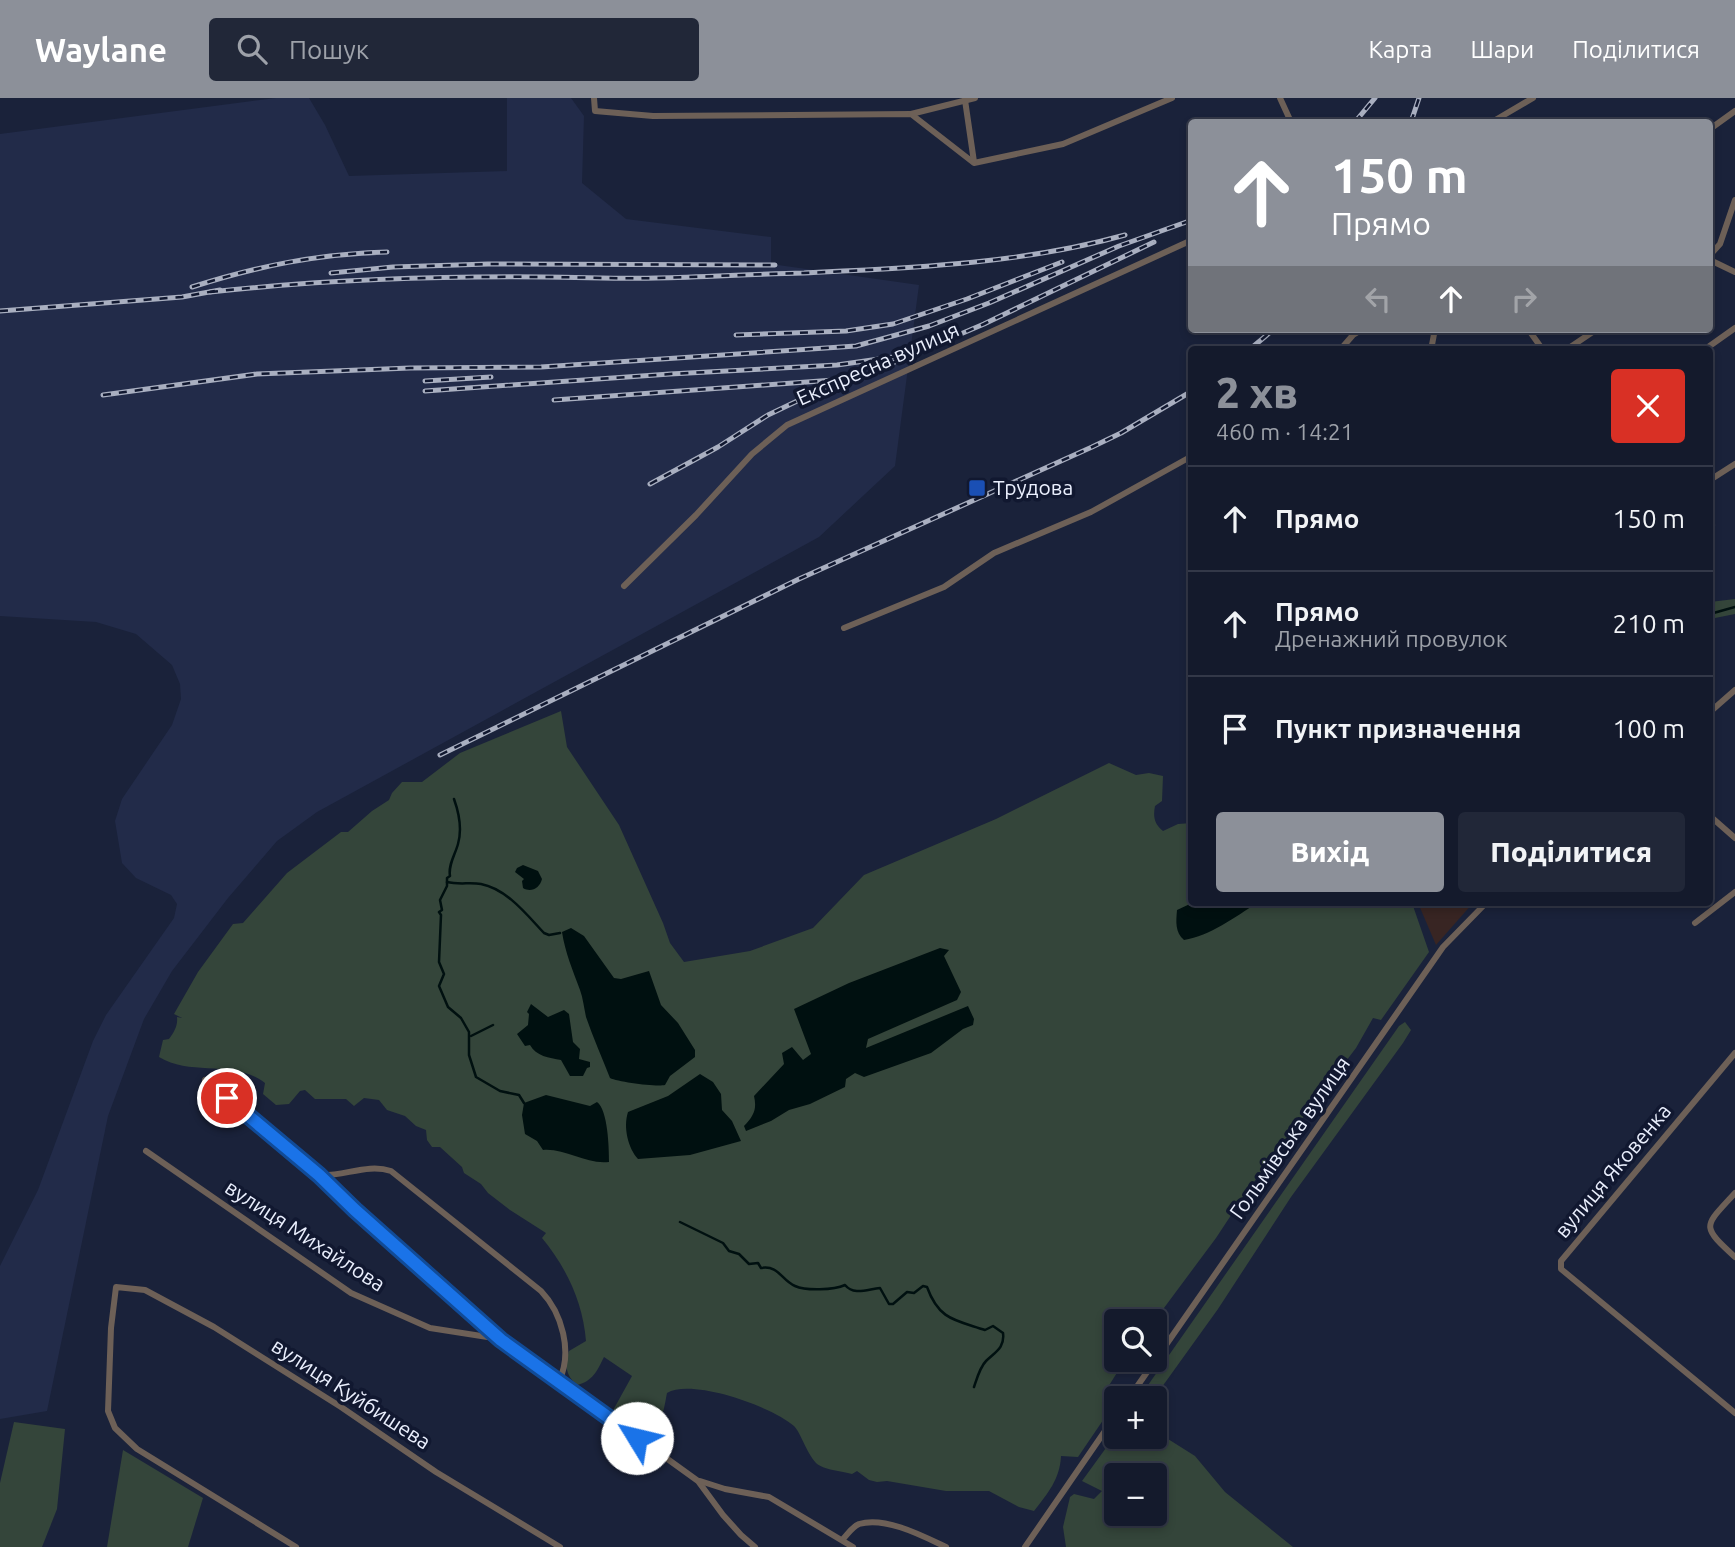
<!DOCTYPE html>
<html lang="uk">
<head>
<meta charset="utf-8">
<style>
	:root { --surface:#141a2c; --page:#212738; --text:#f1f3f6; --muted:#9da1a9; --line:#333848; --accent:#8c9099 }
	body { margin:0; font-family:Ubuntu,sans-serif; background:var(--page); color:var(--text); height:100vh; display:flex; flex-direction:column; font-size:26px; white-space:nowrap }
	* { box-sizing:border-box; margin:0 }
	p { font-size:23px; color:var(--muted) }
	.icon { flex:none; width:38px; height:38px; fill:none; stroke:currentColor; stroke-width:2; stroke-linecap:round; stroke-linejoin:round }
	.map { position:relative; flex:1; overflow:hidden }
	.panel { position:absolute; left:1188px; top:248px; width:525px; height:560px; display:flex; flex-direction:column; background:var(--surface); border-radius:7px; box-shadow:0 4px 10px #0003,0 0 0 2px var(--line) }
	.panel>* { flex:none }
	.guide { position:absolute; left:1188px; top:21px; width:525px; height:214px; border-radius:7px; box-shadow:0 4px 10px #0003,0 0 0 2px var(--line); background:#8c9099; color:#fff; overflow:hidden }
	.tools { position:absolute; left:1104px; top:1211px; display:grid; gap:14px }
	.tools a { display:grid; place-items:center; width:63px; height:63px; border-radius:7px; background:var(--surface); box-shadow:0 4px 10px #0003,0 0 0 2px var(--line); font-size:35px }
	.pin { position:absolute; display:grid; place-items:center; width:60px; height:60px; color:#fff; margin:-30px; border:4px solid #fff; border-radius:50%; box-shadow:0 2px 7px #0007 }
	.me { position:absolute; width:77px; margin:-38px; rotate:306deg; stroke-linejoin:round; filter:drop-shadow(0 0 5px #0008) }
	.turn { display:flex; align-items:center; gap:24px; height:147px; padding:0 28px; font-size:32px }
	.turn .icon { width:91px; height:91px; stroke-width:2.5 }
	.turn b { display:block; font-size:49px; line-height:60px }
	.lanes { display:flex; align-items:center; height:66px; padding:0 28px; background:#0003; justify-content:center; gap:35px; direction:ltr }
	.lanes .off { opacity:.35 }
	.round { display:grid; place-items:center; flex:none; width:74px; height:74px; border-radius:7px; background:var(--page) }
	.summary { display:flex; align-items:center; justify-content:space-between; height:119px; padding:0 28px }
	h1 { font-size:42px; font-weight:800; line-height:52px; color:var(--accent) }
	.action { display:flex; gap:14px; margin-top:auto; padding:14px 28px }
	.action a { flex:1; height:80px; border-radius:7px; background:var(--accent); color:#fff; font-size:28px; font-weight:800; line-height:80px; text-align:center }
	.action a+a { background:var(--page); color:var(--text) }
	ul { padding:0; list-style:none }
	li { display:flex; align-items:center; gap:21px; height:105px; padding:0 28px; border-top:2px solid var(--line) }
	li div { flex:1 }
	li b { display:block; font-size:26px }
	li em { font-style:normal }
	header { display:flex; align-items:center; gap:42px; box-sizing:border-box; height:98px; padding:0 35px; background:var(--accent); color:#fff }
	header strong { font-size:33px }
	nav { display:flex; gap:38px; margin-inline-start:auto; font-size:24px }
	.search { width:490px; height:63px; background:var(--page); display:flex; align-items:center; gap:18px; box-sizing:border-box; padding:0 24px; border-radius:7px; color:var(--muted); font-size:26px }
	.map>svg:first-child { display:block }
	.commercial { fill:#382523 }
	.built { fill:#222b49 }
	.green { fill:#34453a; fill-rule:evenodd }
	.water { fill:#001010 }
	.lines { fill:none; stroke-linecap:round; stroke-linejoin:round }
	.stream { stroke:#001010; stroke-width:2.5 }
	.street { stroke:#6d6057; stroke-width:6 }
	.rail-casing { stroke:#a9afc0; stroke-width:5 }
	.rail { stroke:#111830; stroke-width:2.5; stroke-dasharray:8; stroke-linecap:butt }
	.route-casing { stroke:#114b97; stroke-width:18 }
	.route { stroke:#1a73e8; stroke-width:12 }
	.transit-dot { fill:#1a4fb4; stroke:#111830; stroke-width:2.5 }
	.labels { text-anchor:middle; stroke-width:7; stroke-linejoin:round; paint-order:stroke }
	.street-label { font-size:21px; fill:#eaeffd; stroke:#111830 }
	.poi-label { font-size:21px; fill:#eaeffd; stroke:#111830; text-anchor:start }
</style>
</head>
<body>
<header>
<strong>Waylane</strong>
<div class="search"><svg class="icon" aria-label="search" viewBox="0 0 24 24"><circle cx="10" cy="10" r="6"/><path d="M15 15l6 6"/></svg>Пошук</div>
<nav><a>Карта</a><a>Шари</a><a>Поділитися</a></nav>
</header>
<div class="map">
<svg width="1735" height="1449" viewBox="0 0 1735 1449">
	<rect width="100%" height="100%" fill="#1a223a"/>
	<path class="commercial" d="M1418,805H1473L1436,847Z"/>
	<path class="built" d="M276,0H309L325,27L349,78L507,73V0H571L584,18L582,85L626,121L771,139V166L919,187L895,368L819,439L317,714L277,743L228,800L172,873L144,921L108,1018L47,1313L0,1321V1168L38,1092L93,943L106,917L174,820L177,806L171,797L136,780L122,765L115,723L122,701L172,627L181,601L180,586L172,567L136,536L96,524L0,518V36Z"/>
	<g class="green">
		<path d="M1735,501V516L1710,521V504Z"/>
		<path d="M561,613L567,649L619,727L663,825L670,845L684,864L750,853L813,830L864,777L996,721L1109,665L1136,677L1149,675L1163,678L1162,703L1155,708C1153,718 1154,726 1163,733L1178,726L1192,725V805H1412L1429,854L1381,922L1373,920L1356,950L1247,1093L1216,1140L1158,1218L1153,1223H1116V1262H1125L1103,1297L1112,1309L1078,1359L1061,1358C1060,1381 1048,1395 1034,1413L1019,1409L989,1393H946L887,1383L877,1384L869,1382L857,1373L852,1376C842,1373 823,1372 816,1365C806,1354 801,1335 794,1328C773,1309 692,1280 667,1295C663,1315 662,1333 639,1337L611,1316L632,1278L604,1259C597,1273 593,1283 577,1287C565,1276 565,1268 569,1253L586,1243C583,1204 566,1169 542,1140L546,1135L510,1112L488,1095L481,1086L464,1075L462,1069L440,1049H432L427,1042L426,1032L416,1028L405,1018L387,1012L379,1002L364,1000L354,1008L346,1001H315L305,992L300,993L289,1006L276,1007L263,996L265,985C235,961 192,979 159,959L163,942L169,941C174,934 178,928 177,919L182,920L174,916L198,874L233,826L243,825L287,775L341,734H348L372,713L389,702L392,695L402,684H422L460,655Z"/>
		<path d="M1405,924L1411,932L1403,945L1291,1099L1218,1211L1154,1300H1139L1399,928Z"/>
		<path d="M14,1324L65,1331L57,1411L42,1449H0V1385Z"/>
		<path d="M1140,1340L1168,1341L1195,1358L1225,1394L1293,1449H1066L1063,1429L1070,1399L1074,1396L1094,1401L1102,1393L1082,1383L1111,1343ZM1116,1377H1155V1416H1116Z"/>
		<path d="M123,1352L203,1400L188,1449H107Z"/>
	</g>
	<g class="water">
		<path d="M523,767L538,773L542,781C540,790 531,795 523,790L522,783L524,781L515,774L517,770Z"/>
		<path d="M1192,805H1257C1235,819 1210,838 1184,842C1175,834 1176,824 1177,812Z"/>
		<path d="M571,830L584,838L614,880L621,881L649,873L661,907L678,925L695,952V959L670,978L665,987C656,989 618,984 610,980C602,960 593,939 586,919C584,910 583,900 580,892C573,873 565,854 562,834Z"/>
		<path d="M940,850L949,852L944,858L961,894L957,902L868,941L866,950L968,908L974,921L973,927L963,931L931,955L864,979L855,975L846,981L845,989L810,1006L789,1012L771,1023L746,1033L744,1028C754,1018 757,1011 754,998L784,966L782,955L792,949L803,962L811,956L794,911L849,885Z"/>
		<path d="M531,906L548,919L564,912L569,916L573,944L580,951L579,961L590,964V969L587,970L583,978H570L561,962C549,960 536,958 530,947L525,948L517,936L528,927L529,916L527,914Z"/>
		<path d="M700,976L713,984L721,996L722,1012L732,1023L741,1043L690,1057L638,1061C628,1050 623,1029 628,1014L668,998Z"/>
		<path d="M546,997L590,1008L597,1004C608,1012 609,1050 609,1064C587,1067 565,1050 543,1052L537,1043L525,1036L522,1017L524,1005Z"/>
	</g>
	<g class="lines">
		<g class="stream">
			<path d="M1710,516L1735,509"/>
			<path d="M454,701C459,715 462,732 458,746C455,757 448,767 450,778L447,780V788L440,802L442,812L439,814L441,817L439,864L444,876L439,888L448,909L461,920L469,934V957L476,979L500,993L519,997L524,1005"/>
			<path d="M447,784C459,787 470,784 481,786C507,791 527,817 544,835L549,837L560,835"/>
			<path d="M471,938L493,927"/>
			<path d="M680,1124L723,1145L729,1153L739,1156L749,1166L758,1165L761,1170C779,1167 781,1182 795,1188C806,1193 834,1192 845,1187C854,1198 868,1191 880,1190L889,1206H893L907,1194L914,1195L923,1188L927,1189C939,1222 955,1222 985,1232L993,1228L1003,1235C1005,1250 995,1254 986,1263C980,1269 977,1280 974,1289"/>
		</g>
		<g class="street">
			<path d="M594,0L595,13L653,18L911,16L974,65L1063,46L1172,0"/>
			<path d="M1280,0L1291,24"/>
			<path d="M965,2L974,64"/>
			<path d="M911,16L975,0"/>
			<path d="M1492,24L1533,0"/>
			<path d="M1710,31L1735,13"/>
			<path d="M1710,157L1720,146L1735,102"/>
			<path d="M1710,162L1735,174"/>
			<path d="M1528,231L1543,252"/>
			<path d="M1340,252L1353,237L1363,231"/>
			<path d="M1431,252L1435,231"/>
			<path d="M1566,252L1597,231"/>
			<path d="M1704,252L1735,230"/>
			<path d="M1710,382L1735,366"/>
			<path d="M1710,429L1712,427"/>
			<path d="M624,488L696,417L752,356L787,327L1192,142"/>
			<path d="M844,530L944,489L994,455L1091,414L1192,358"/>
			<path d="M1710,614L1735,592"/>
			<path d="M1710,718L1735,740"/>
			<path d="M1695,825L1735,794"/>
			<path d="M1735,955L1561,1163V1171L1735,1315"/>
			<path d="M205,982L319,1077C343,1079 367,1065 391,1073L541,1193C562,1215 573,1254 559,1283"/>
			<path d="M146,1053L351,1195L430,1230L494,1240L508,1246L698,1383L723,1417L741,1437L755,1449"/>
			<path d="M319,1077L355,1112L500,1241"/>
			<path d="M1735,1095C1704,1129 1700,1127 1735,1159"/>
			<path d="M1129,1300L1443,849L1486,805"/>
			<path d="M700,1383L725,1391L769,1399L853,1449"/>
			<path d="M843,1441C848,1436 852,1429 859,1426C885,1418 923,1438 946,1449"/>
			<path d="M296,1449L137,1351L115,1330L108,1313L111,1230L116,1189L145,1192L214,1229L341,1309L436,1374L560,1449"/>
			<path d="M1025,1449L1116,1317"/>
		</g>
		<defs>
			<g id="rail">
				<path d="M1355,24L1375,0"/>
				<path d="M1411,24L1419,0"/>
				<path d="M331,175L393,169L488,166L775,167"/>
				<path d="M192,189C258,168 317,156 387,154"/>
				<path d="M210,194C321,182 433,178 544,179C581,179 618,181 656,180C705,179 755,176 804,175C911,170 1021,166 1125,137"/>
				<path d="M0,213L182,199L220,192"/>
				<path d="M736,237L846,233L893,226L967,201L1062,164"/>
				<path d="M1249,252L1274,231"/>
				<path d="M425,283L491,279"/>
				<path d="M425,293L670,276L837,267L893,259"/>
				<path d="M103,297L257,276L410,270L541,269L856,248L929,228L989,205L1119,148L1192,122"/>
				<path d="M554,302L834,282"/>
				<path d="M650,386L718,349L768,317L816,294L869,275L984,226L1154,144"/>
				<path d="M440,657L799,481L1092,349L1121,335L1192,293"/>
			</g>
		</defs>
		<use href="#rail" class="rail-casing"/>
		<use href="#rail" class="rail"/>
	</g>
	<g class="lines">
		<defs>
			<path id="route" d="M227,1000L319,1077L355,1112L501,1242L637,1340"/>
		</defs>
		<use href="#route" class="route-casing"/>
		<use href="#route" class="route"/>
	</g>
	<rect class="transit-dot" x="968" y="381" width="18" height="18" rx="3.5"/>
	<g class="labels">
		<g class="street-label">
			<text transform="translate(878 266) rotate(-24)" y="7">Експресна вулиця</text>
			<text transform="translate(1290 1040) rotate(-55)" y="7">Гольмівська вулиця</text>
			<text transform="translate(1613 1073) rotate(-50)" y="7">вулиця Яковенка</text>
			<text transform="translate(305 1138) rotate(33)" y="7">вулиця Михайлова</text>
			<text transform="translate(351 1296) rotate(33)" y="7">вулиця Куйбишева</text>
		</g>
		<g class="poi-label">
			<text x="993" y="397">Трудова</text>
		</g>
	</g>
</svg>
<div class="tools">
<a><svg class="icon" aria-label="search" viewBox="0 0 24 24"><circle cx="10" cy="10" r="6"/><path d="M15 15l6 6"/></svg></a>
<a>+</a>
<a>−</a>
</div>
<div class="pin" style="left:227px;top:1000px;background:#d93025"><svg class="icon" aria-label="arrive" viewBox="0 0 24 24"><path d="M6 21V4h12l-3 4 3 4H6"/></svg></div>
<svg class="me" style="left:637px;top:1340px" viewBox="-20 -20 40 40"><circle r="19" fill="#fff"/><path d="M0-13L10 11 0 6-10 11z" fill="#1a73e8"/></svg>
<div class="guide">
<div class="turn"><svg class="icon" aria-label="ahead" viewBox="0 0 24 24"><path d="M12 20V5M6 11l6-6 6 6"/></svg><div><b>150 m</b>Прямо</div></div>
<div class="lanes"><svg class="icon off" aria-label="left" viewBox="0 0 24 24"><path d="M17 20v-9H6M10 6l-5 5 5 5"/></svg><svg class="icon" aria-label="ahead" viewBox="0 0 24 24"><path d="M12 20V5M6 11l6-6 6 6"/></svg><svg class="icon off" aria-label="right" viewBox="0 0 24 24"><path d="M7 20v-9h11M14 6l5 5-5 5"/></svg></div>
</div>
<section class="panel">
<div class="summary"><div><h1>2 хв</h1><p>460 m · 14:21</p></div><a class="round" style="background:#d93025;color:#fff"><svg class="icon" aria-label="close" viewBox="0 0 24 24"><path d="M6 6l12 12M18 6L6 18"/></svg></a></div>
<ul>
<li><svg class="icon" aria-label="ahead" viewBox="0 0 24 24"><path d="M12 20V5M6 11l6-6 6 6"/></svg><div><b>Прямо</b></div><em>150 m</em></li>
<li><svg class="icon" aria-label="ahead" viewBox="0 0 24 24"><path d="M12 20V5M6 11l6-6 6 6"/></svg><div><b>Прямо</b><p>Дренажний провулок</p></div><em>210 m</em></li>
<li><svg class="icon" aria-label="arrive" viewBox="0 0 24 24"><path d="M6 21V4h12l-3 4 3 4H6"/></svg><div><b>Пункт призначення</b></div><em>100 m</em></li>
</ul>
<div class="action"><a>Вихід</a><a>Поділитися</a></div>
</section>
</div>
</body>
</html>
